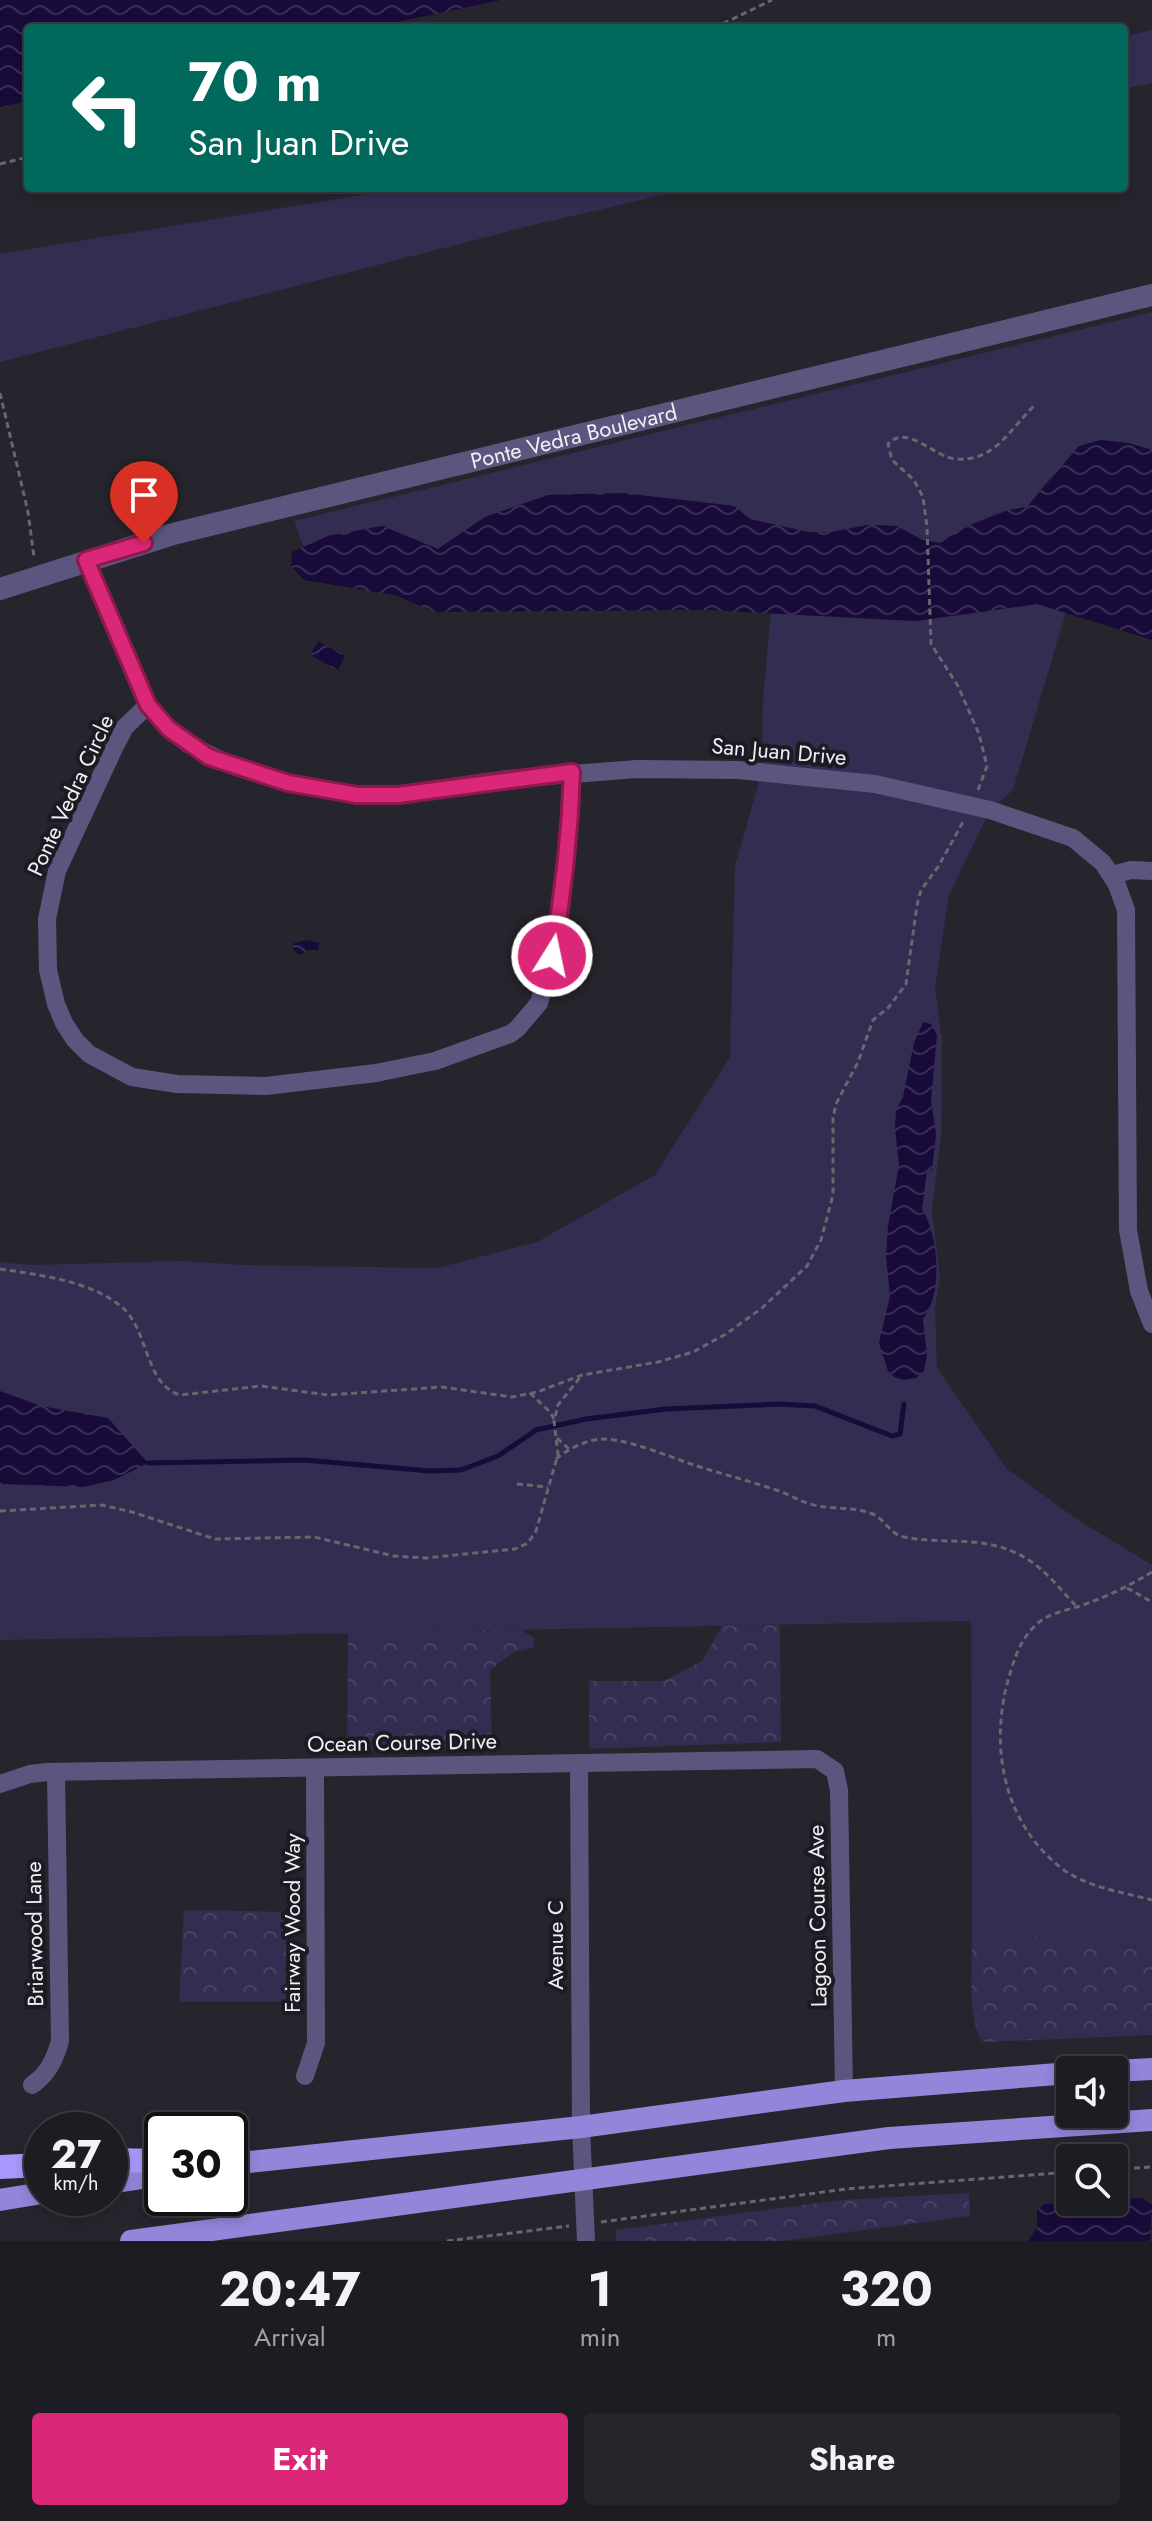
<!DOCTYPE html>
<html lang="en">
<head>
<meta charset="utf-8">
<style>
	:root { --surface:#1c1c22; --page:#25252a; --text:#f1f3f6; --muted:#a0a1a5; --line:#3a3a40; --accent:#db2777 }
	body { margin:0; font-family:Jost,sans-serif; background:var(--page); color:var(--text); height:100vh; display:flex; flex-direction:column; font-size:30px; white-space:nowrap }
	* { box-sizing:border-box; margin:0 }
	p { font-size:26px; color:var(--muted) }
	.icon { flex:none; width:44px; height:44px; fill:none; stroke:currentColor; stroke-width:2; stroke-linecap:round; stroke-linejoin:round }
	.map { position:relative; height:2241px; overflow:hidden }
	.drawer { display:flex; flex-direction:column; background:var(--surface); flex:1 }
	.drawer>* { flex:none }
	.top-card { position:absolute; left:24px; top:24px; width:1104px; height:168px; border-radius:8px; box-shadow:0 4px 12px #0003,0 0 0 2px var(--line); background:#00695c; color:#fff; overflow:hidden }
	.controls { position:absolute; left:1056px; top:2056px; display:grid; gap:16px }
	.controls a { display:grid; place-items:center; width:72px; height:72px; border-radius:8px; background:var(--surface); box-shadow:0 4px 12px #0003,0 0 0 2px var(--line); font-size:40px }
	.speed { position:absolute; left:24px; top:2112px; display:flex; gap:16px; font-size:40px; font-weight:700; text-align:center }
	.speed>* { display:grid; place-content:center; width:104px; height:104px; border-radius:50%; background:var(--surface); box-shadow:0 4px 12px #0003,0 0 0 2px var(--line); line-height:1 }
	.speed small { font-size:20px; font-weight:400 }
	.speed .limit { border:4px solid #111; border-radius:12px; background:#fff; color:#111 }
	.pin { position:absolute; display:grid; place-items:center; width:68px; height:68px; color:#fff; margin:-82px -34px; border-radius:50% 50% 50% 0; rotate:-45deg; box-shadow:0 0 8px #0007 }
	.pin .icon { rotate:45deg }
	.me { position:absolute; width:88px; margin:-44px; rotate:10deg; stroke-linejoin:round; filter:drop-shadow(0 0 6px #0008) }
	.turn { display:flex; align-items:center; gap:28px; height:168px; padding:0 32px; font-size:36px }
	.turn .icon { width:104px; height:104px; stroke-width:2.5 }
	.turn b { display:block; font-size:56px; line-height:68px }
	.eta { display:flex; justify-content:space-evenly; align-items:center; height:136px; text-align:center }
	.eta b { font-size:48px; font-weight:700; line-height:56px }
	.cta { display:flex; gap:16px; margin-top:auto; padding:16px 32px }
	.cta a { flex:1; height:92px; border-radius:8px; background:var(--accent); color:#fff; font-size:32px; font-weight:700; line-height:92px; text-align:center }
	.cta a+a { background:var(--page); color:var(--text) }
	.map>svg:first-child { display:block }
	.green { fill:#332d51 }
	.forest { fill:url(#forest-crowns) }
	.water { fill:url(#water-waves) }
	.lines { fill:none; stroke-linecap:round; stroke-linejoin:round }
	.stream { stroke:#180a39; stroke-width:5 }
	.path { stroke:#67676e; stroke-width:3; stroke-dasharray:6 4; stroke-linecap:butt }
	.minor { stroke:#5c567f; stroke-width:18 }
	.tertiary { stroke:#5c567f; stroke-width:22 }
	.primary { stroke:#9385d9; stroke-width:22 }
	.motorway { stroke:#a997fc; stroke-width:24 }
	.route-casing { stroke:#8e194d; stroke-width:20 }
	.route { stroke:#db2777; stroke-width:14 }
	.labels { text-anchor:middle; stroke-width:8; stroke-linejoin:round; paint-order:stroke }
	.street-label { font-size:22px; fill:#efeff4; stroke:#1c1b23 }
</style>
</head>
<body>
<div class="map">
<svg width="1152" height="2241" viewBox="0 0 1152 2241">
	<defs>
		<pattern id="forest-crowns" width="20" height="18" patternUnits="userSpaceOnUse" patternTransform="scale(2)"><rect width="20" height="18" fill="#332d51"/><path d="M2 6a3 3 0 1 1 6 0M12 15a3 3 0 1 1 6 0" fill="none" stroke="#474262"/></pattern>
		<pattern id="water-waves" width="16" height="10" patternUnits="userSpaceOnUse" patternTransform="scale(2)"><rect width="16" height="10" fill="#180a39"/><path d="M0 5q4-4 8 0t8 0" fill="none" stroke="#3a2e56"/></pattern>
	</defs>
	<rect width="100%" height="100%" fill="#26252d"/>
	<g class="green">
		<path d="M1152,30V83L1124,89V36Z"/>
		<path d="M405,188H693L533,225L0,362V254Z"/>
		<path d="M1152,312V450L1128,443L1100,440L1049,479L1027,507C996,512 967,524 941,543L922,540L897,526L868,525L831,532H808L750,519L734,506L622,493L548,495L485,517L438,549L382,526L328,536L304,548L294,521Z"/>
		<path d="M1037,604L1066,612L1013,790L990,810L949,895L935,987L942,1041L941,1135L932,1209L940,1279L935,1307L937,1368L1007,1469L1078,1520L1152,1565V1946L1137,1948L1054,1935L972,1944L971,1621L0,1640V1262L31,1265L184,1261L243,1265L438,1268L537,1242L655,1175L730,1057L735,866L762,771L763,698L771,613L915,621Z"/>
	</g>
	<g class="forest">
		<path d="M780,1625L781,1742L589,1749V1681H664L702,1661L722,1626Z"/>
		<path d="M521,1630L535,1638L533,1648L512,1653L490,1670L492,1748L347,1749L348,1633Z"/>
		<path d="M184,1910L291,1912L288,2002H179Z"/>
		<path d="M1054,1935L1137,1948L1152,1946V2035L983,2042C967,2020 972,1971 972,1944Z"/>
		<path d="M969,2193L970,2216L781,2241H616V2230L842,2200Z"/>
	</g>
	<g class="water">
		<path d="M0,0H501L369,28H28V101L0,107Z"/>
		<path d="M1100,440L1128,443L1152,450V640L1037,604L915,621L705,610L434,612L395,595L304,580L291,566L292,552L328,536L382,526L438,549L485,517L548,495L622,493L734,506L750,519L808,532H831L868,525L897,526L922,540L941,543L960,529L1008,510L1027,507L1079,446Z"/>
		<path d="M318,641L345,656L338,670L310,655Z"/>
		<path d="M307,940L319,943L318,950H308L299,955L293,949L294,943Z"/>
		<path d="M923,1022L931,1024L937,1035L931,1100L936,1134L932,1170L927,1171L922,1209C939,1236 943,1294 923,1319L927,1355L924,1371L916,1378L904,1380L894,1377L888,1371L879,1343L890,1296L886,1256L888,1226L899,1165L895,1129L896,1110L903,1097L914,1043Z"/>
		<path d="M0,1391L41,1406L108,1418L148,1463L114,1480L84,1487L3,1484L0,1482Z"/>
		<path d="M1142,2198L1152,2205L1150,2241H1028L1037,2227V2211L1044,2204L1114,2202V2200Z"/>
	</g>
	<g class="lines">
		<path class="stream" d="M148,1463L305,1460L430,1471L461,1470L498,1456L536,1430L586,1419L666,1409L779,1404L815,1406L892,1436L900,1434L904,1404"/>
		<g class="path">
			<path d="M714,28L772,0"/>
			<path d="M0,164L28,157"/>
			<path d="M0,393L28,512L34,557"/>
			<path d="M978,790L987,766L979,734L958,686L931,644L927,527L923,497L914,480L892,460L888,444C907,423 935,458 956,459C996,462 1011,427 1036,404"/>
			<path d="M0,1269C40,1275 93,1281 124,1309C149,1333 145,1384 180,1395L261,1386L328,1395L442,1387L512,1397L537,1392L582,1375L658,1362L693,1352L726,1334L762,1308L807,1266L821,1240L833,1195V1118L836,1104L858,1062L873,1020L888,1008L906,984L917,905L921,890L938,867L963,822"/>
			<path d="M530,1393L550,1412L554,1419"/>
			<path d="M557,1438L569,1449"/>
			<path d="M556,1459C568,1449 584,1441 600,1439C624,1438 666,1455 688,1463C717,1473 747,1480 776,1490C788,1494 798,1500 810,1504C829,1510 851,1506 870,1513C884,1517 889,1534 904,1537C942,1545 981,1535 1018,1554C1042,1565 1059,1588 1077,1607"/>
			<path d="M517,1484L548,1487"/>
			<path d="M0,1511L102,1505L132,1512L215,1539L314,1537L394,1556L425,1558L515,1549L528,1543L536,1531L558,1454L554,1421L558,1405L582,1375"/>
			<path d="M1152,1572C1129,1586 1106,1597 1080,1606C1065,1611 1048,1613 1036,1625C1019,1640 1013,1663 1007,1684C990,1751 1005,1823 1060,1867C1085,1887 1122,1892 1152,1900"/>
			<path d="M1127,1588L1152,1602"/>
			<path d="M1114,2169L1152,2167"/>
			<path d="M601,2222L846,2189L1070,2172"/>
			<path d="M447,2241L569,2226"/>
		</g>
		<g class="minor">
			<path d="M86,560L148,705L169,729L188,744L233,766L288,783L357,795H398L508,779L637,769L738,770L875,784L990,810L1073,838L1103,863L1117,885L1126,910L1128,1230L1139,1291L1152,1324"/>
			<path d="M148,705L125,727L115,746L57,871L47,919L48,970L56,1004L64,1023L75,1040L89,1054L132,1077L177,1084L266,1086L376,1073L435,1061L510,1034L517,1029L539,1003L552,956L561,909L571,809L572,772"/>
			<path d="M1112,875L1131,870L1152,871"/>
			<path d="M579,1763L581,2127L586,2241"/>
			<path d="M0,1784L30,1774L47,1772L817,1759L835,1771L839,1790L844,2091"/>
			<path d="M305,2076L316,2043L315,1768"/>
			<path d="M32,2085C48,2074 55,2059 60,2041L56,1772"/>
		</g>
		<path class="tertiary" id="s1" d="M0,589L173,534L1152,295"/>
		<g class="primary">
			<path d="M1114,2071L1152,2069"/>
			<path d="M230,2164L581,2127L844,2091L1070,2073"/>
			<path d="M110,2183L162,2175"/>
			<path d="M0,2200L42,2193"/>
			<path d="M131,2241L889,2138L1152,2120"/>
		</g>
		<g class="motorway">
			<path d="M110,2160L162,2161"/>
			<path d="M230,2163H234"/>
			<path d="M0,2167L42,2165"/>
		</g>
	</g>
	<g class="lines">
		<defs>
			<path id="route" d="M144,543L86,560L148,705L169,729L209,757L288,783L357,795H398L572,772C570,834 563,896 552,956"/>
		</defs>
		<use href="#route" class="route-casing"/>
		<use href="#route" class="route"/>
	</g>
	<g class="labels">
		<g class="street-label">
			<text dy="8" stroke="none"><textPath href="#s1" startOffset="594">Ponte Vedra Boulevard</textPath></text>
			<text transform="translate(779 751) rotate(5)" y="8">San Juan Drive</text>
			<text transform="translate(70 795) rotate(-65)" y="8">Ponte Vedra Circle</text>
			<text transform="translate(402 1742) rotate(-1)" y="8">Ocean Course Drive</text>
			<text transform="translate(817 1916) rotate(-91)" y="8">Lagoon Course Ave</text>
			<text transform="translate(292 1923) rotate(-90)" y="8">Fairway Wood Way</text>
			<text transform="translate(34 1934) rotate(-91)" y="8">Briarwood Lane</text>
			<text transform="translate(555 1945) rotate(-90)" y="8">Avenue C</text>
		</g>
	</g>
</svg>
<div class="controls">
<a><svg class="icon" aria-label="sound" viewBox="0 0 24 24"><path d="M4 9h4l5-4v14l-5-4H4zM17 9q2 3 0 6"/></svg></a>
<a><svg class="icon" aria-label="search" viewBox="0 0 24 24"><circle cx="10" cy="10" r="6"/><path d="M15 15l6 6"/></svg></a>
</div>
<div class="speed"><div>27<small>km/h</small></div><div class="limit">30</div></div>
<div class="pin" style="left:144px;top:543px;background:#d93025"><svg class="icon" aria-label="arrive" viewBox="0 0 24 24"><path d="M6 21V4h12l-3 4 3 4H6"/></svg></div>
<svg class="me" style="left:552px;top:956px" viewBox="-20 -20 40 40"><circle r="17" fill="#db2777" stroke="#fff" stroke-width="3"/><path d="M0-11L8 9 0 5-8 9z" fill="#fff"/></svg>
<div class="top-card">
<div class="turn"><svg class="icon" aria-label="left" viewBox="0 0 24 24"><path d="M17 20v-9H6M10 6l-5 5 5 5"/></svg><div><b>70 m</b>San Juan Drive</div></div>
</div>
</div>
<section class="drawer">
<div class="eta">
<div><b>20:47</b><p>Arrival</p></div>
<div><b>1</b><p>min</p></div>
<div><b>320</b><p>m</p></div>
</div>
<div class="cta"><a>Exit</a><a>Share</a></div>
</section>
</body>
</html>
